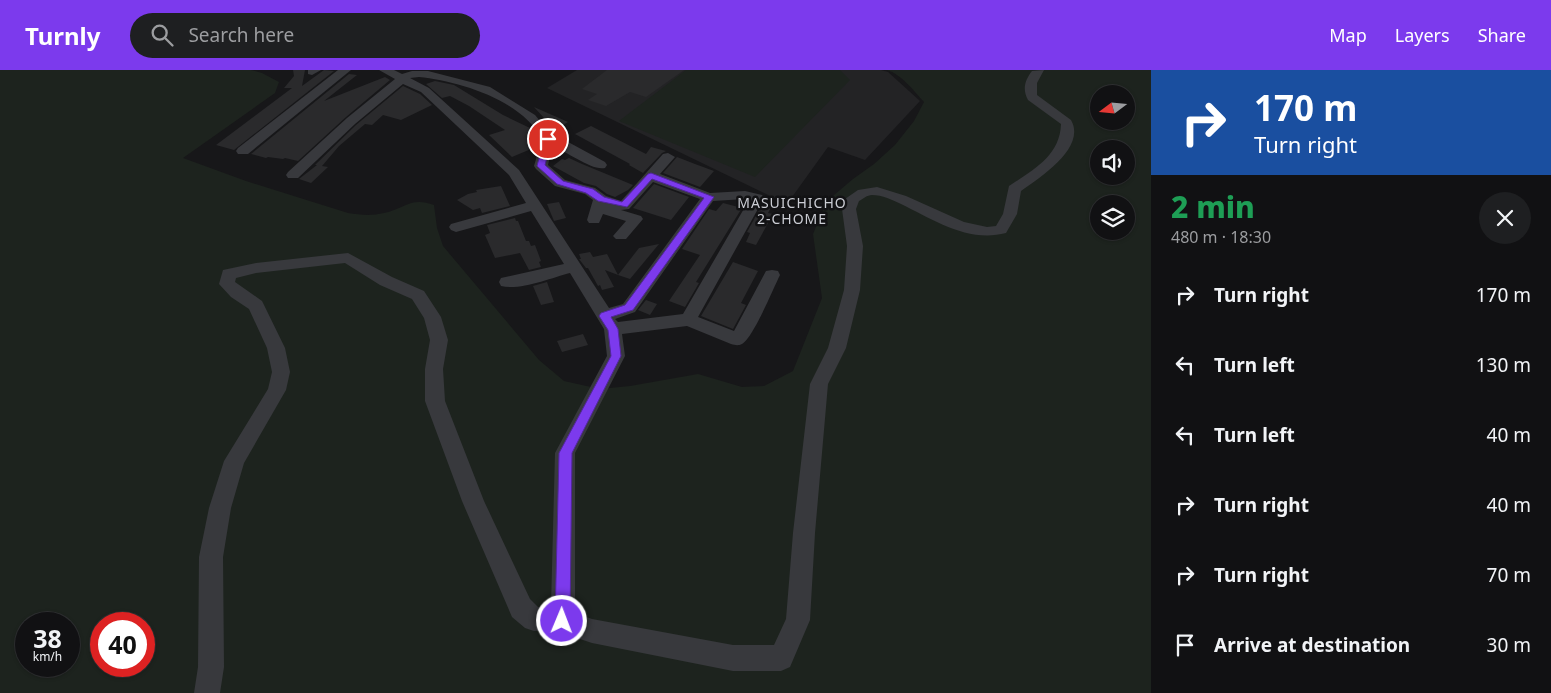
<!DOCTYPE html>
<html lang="en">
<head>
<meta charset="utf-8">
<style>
	:root { --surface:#111113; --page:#1e1f21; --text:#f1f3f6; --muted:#9c9da0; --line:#303133; --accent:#7c3aed }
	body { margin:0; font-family:"Noto Sans",sans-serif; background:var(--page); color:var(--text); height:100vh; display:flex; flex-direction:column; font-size:19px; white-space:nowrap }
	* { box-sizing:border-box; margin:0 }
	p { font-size:16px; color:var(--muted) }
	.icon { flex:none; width:28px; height:28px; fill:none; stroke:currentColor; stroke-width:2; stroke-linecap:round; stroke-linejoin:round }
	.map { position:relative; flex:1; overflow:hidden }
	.side { display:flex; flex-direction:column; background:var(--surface); width:400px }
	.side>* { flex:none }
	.top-card { background:#1a4fa0; color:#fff; overflow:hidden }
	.needle { width:32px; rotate:254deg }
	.fabs { position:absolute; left:1090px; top:15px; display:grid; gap:10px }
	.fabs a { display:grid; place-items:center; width:45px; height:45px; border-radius:50%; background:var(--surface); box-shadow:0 1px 4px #0004,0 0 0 1px var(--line); font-size:25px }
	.speed { position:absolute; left:15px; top:542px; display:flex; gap:10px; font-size:25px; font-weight:700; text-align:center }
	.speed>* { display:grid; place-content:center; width:65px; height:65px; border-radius:50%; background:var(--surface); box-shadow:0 1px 4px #0004,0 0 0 1px var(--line); line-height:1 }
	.speed small { font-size:12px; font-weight:400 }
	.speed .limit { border:8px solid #d22; background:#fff; color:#111 }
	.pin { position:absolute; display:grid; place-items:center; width:42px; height:42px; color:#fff; margin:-21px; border:2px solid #fff; border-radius:50%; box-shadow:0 1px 5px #0007 }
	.me { position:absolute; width:55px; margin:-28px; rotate:1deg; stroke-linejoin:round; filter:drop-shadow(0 0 4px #0008) }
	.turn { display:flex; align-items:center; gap:18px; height:105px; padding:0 20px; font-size:22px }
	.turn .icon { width:65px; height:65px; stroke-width:2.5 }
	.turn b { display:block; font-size:35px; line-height:42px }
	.round { display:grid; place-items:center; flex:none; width:52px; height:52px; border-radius:26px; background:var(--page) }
	.overview { display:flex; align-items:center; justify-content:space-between; height:85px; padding:0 20px }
	h1 { font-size:30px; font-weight:800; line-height:38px; color:#1e9e55 }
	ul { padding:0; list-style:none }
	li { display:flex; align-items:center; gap:15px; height:70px; padding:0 20px }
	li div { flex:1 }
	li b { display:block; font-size:19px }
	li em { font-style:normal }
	header { display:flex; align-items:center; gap:30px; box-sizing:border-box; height:70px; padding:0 25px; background:var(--accent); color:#fff }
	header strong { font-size:24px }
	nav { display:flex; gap:28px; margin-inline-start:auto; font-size:18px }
	.search { width:350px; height:45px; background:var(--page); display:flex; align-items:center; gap:12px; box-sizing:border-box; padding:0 18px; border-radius:28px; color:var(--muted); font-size:19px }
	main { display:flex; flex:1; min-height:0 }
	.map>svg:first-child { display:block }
	.built { fill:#232325 }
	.green { fill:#1d231e; fill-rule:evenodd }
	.building { fill:#2a2a2c }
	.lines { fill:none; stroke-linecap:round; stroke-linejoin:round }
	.minor { fill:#38393d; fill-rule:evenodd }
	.route { fill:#7c3aed; stroke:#51269a }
	.labels { text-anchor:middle; stroke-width:5; stroke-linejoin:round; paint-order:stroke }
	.far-neighbourhood-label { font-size:14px; letter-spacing:1px; fill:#cbcdd4; stroke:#121214 }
</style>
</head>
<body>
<header>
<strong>Turnly</strong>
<div class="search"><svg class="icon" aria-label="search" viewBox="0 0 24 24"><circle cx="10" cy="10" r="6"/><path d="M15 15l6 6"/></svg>Search here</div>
<nav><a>Map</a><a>Layers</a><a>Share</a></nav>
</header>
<main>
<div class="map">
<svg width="1151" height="623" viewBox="0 0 1151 623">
	<rect width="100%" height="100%" fill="#171719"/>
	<path class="built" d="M577,0H881L888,2L920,31L865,90L828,77L787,134L547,18Z"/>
	<g class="green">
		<path d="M0,0H251L262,3L279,12L275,23L183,88L246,111L348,143C360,145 372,146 384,143C404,139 411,126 434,135L437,158L443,176L539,290L564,311L600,319L630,316L698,304L742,317L764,316L793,301L822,228L813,164L827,131L853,109L874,94L895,75L914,51L924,32C914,21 901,4 887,0H1151V623H0ZM1099,24H1126V51H1099ZM1099,79H1126V106H1099ZM1099,134H1126V161H1099ZM26,554H69V596H26ZM101,554H144V596H101Z"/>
		<path d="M686,0H840L850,10L755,107L619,51Z"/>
	</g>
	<g class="building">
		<path d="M293,0H305L302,16L324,0L334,1L234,80L216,75L292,18H284L294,6Z"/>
		<path d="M607,0H684L646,27L630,22L606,36L588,30L597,24L582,19Z"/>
		<path d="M349,4L357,5L324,31L385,7L390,10L346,47L298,91L285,88L283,89L268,87L266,88L251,84Z"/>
		<path d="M435,11L454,15L503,45L530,58L540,69L539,72L531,77V79L512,87L489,65L505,60L469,36L450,26L442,28L426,14Z"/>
		<path d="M403,16L420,24L432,35L401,50L383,45L372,55L365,54L339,76L322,96L328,97L311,113L299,109L317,95H315L356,55Z"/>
		<path d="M534,37L568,52L555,60Z"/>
		<path d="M591,56L646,84L651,77L666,81L662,83L643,103L629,95L630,94L575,64Z"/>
		<path d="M677,87L695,94L714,101L700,117L663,103Z"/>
		<path d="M569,88L582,94L633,115L628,120L615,127L607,124L596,116L584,113L553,96L562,89L565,90Z"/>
		<path d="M654,114L689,127L671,150L633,138Z"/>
		<path d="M501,116L510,136L482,143L480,138L473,140L457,130L468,124L477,122L476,120Z"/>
		<path d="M559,132L566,148L554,151L547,134Z"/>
		<path d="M723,133L742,138L696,212L699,213L685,237L669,231L700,185L682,179L709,139L716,141Z"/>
		<path d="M762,135L771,137L768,143L773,144L756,175L746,172L750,163L747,162Z"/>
		<path d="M515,148L516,151H518L526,171H529L531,176L535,175L541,191L539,192L541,197L529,200L520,183L495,188L485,165L490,163L487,155Z"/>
		<path d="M659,174L630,209L618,205L639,178Z"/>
		<path d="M590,182L593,187L607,184L618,205L605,200L614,217L602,220L600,215L598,216L588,198H586L579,189H581L579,184Z"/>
		<path d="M733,192L758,201L741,233L746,235L733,259L701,246Z"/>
		<path d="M547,212L554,232L541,235L533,216Z"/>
		<path d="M646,230L657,234L650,245L638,240Z"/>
		<path d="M583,264L588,275L562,282L557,271Z"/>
	</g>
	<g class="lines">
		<g class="minor">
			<path d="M308,0H321L312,5L308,4Z"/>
			<path d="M338,0H351L248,84H238L236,81L238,78Z"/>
			<path d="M379,0H394L402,4L412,1H428L490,17L535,45L556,70L570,73L605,92L607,95L605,98C591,101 568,81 552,77L548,95L565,110L595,118L606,126L621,131L663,84L668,83L675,87L660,104L710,123L745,121L762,125L764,128L698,247L734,261L766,201L772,200L778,201L780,205C773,219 753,268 742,274C738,276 735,275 731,274L687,256L622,264L625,286L575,383V543L592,549L733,575H774L786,549L793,463L810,314L828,278L844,220L847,176L842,139L845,129L858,120L877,117L906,126L964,152L987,157L996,156L1003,144L1009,116C1033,100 1060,86 1061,54L1028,30C1022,19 1025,10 1032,1L1044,0L1037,13V25L1071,50C1087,78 1039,108 1021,121L1017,144L1006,163C968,173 934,150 901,134C893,130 882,125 872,125C867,125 863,129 859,131L856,139L863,176L860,220L846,278L828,314L815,463L810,550L790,597L781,601H733L592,573L553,560L534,561L525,558L512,547L462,431L425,331V299L430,270L424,248L412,229L380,215L345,193L256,203L236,208L235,212L262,231L264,235L285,278L290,302L286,320L244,393L231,438L223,487L224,597L220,623H194L198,597L199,487L209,438L224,391L268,319L272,302L267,278L249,239L231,227L219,214L223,200L256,193L348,183L392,207L424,221L441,247L448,270L443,299L445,331L484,431L530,529L538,537L551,536L555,383L607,286L604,259L570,203C551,208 519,221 501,216L499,212L501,208L564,194L531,141L456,162L451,160L449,157L451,154L526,133L509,105L421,22L403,14L355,54L298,108H288L286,105L288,102L347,48L395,9ZM419,7C459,11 522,30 542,69L534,96L536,99L555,116L585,124L593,130L587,150L589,153H599L603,144L626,151L613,166L616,169H626L643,149L641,146L621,140L629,139L653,112L700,129L623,234L609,238L519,100L429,18L410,8ZM745,129L749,130L683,244L618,252L615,249L635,242L713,131Z"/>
		</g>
	</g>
	<path class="route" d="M548,67L552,69L545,95L563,111L593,119L604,127L622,132L648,104L651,103L714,127L633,240L611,247L618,259L621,286L572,383L570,551L568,556L562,558L557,556L555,551L559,383L611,286L608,260L599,246L601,243L625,235L704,128L652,109L627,137L598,131L586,123L557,114L538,97L537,96L544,69Z"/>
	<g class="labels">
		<g class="far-neighbourhood-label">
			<text x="792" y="138">MASUICHICHO<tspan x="792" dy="16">2-CHOME</tspan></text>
		</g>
	</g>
</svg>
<div class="fabs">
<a><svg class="needle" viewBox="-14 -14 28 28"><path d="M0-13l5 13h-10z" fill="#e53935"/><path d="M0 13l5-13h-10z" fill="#9c9da0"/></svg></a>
<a><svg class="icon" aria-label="sound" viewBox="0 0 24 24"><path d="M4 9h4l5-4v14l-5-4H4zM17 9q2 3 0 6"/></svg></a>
<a><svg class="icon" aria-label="layers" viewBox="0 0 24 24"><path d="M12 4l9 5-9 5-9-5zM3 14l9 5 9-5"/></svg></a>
</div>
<div class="speed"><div>38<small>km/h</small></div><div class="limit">40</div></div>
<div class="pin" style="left:548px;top:69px;background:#d93025"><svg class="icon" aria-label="arrive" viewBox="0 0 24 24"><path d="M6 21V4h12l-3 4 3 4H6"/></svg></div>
<svg class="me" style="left:562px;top:551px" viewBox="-20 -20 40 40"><circle r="17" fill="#7c3aed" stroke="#fff" stroke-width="3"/><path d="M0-11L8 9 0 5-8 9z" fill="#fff"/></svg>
</div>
<section class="side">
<div class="top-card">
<div class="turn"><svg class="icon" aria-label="right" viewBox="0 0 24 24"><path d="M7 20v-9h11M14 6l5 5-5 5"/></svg><div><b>170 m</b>Turn right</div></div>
</div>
<div class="overview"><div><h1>2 min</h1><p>480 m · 18:30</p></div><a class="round"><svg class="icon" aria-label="close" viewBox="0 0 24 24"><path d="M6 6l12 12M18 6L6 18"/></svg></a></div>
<ul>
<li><svg class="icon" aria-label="right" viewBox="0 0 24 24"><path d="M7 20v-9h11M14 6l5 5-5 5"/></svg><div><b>Turn right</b></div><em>170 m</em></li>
<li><svg class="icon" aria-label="left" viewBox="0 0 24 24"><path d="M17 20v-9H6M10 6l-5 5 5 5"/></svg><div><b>Turn left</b></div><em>130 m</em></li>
<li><svg class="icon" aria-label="left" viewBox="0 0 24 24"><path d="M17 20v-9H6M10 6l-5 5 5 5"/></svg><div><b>Turn left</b></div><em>40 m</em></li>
<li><svg class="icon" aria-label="right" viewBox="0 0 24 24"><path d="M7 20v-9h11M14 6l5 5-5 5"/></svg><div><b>Turn right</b></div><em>40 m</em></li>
<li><svg class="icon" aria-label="right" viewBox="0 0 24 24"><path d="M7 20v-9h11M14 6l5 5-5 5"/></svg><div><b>Turn right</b></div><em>70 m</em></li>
<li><svg class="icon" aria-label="arrive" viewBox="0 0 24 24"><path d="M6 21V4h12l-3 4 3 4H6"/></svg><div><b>Arrive at destination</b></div><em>30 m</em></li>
</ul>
</section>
</main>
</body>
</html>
